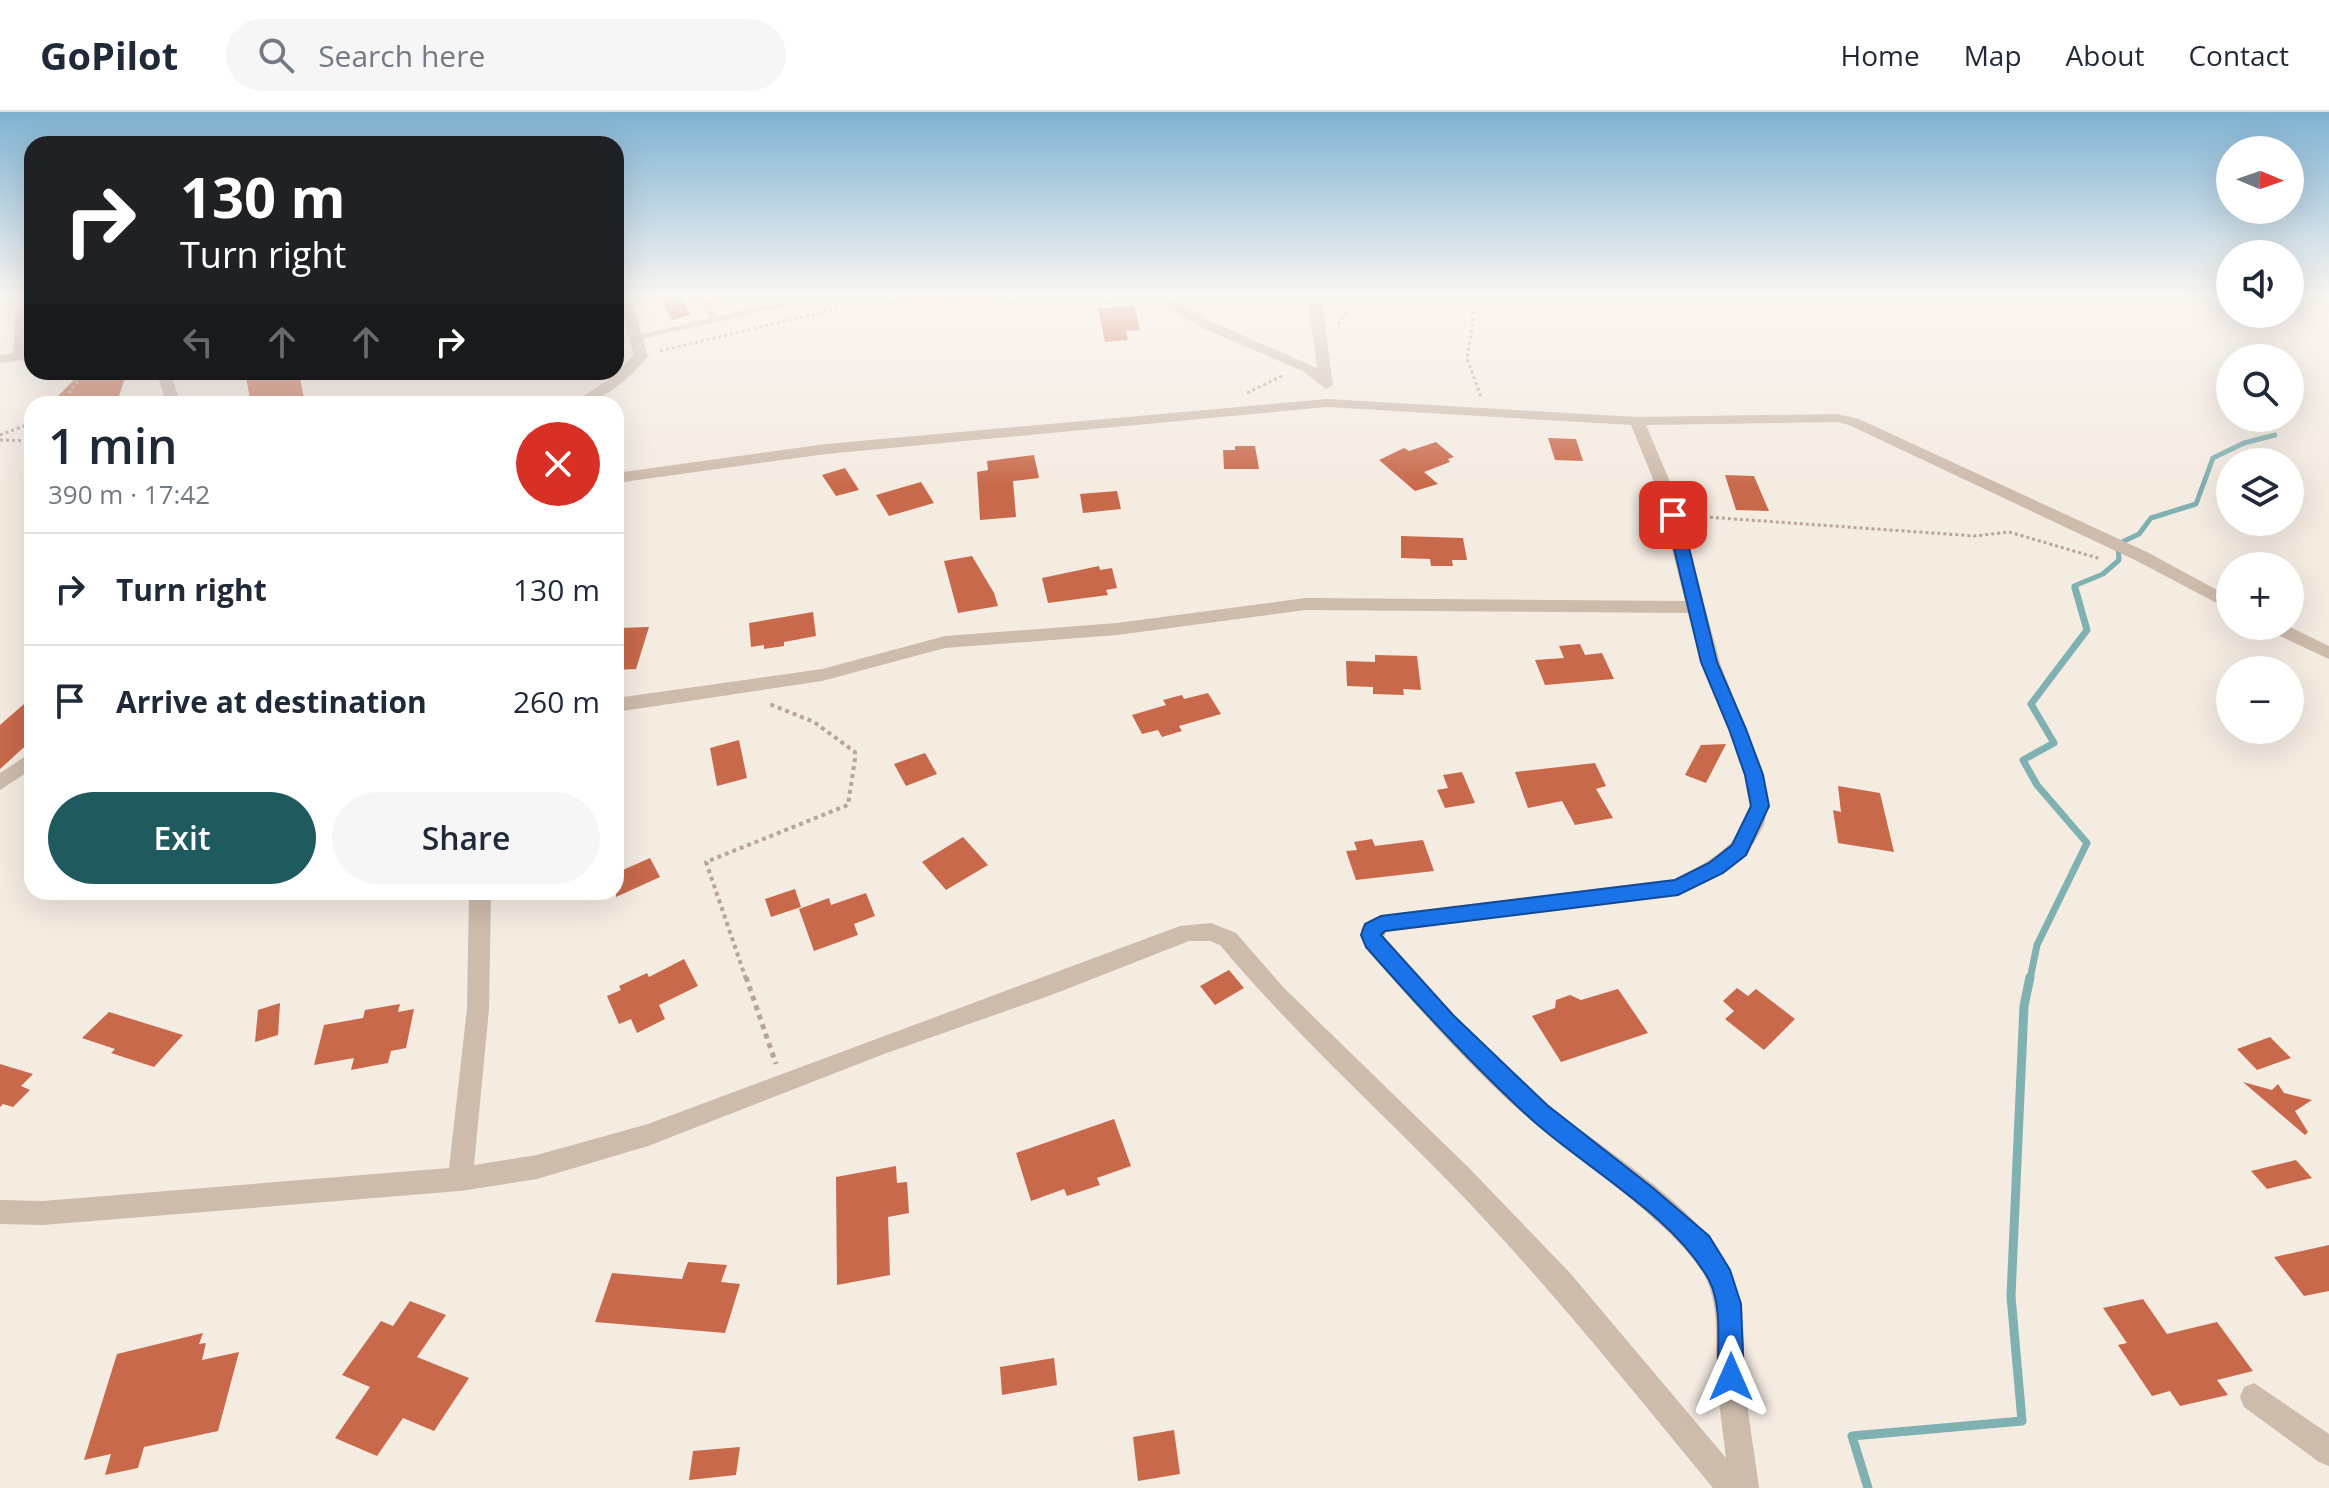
<!DOCTYPE html>
<html lang="en">
<head>
<meta charset="utf-8">
<style>
	:root { --surface:#fff; --page:#f6f6f7; --text:#1f2937; --muted:#747a83; --line:#e0e1e3; --accent:#1f5a5e }
	body { margin:0; font-family:"Open Sans",sans-serif; background:var(--page); color:var(--text); height:100vh; display:flex; flex-direction:column; font-size:30px; white-space:nowrap }
	* { box-sizing:border-box; margin:0 }
	p { font-size:26px; color:var(--muted) }
	.icon { flex:none; width:44px; height:44px; fill:none; stroke:currentColor; stroke-width:2; stroke-linecap:round; stroke-linejoin:round }
	.map { position:relative; flex:1; overflow:hidden }
	.sheet { position:absolute; left:24px; top:284px; width:600px; height:504px; display:flex; flex-direction:column; background:var(--surface); border-radius:24px; box-shadow:0 8px 32px #0002 }
	.sheet>* { flex:none }
	.guide { position:absolute; left:24px; top:24px; width:600px; height:244px; border-radius:24px; box-shadow:0 8px 32px #0002; background:#202124; color:#fff; overflow:hidden }
	.needle { width:52px; rotate:92deg }
	.fabs { position:absolute; left:2216px; top:24px; display:grid; gap:16px }
	.fabs a { display:grid; place-items:center; width:88px; height:88px; border-radius:50%; background:var(--surface); box-shadow:0 8px 32px #0002; font-size:40px }
	.pin { position:absolute; display:grid; place-items:center; width:68px; height:68px; color:#fff; margin:-34px; border-radius:16px; box-shadow:0 4px 12px #0006 }
	.me { position:absolute; width:88px; margin:-44px; rotate:0deg; stroke-linejoin:round; filter:drop-shadow(0 0 6px #0008) }
	.turn { display:flex; align-items:center; gap:28px; height:168px; padding:0 24px; font-size:36px }
	.turn .icon { width:104px; height:104px; stroke-width:2.5 }
	.turn b { display:block; font-size:56px; line-height:68px }
	.lanes { display:flex; align-items:center; height:76px; padding:0 24px; background:#0003; justify-content:center; gap:40px; direction:ltr }
	.lanes .off { opacity:.35 }
	.round { display:grid; place-items:center; flex:none; width:84px; height:84px; border-radius:42px; background:var(--page) }
	.overview { display:flex; align-items:center; justify-content:space-between; height:136px; padding:0 24px }
	h1 { font-size:48px; font-weight:600; line-height:60px }
	.button { display:flex; gap:16px; margin-top:auto; padding:16px 24px }
	.button a { flex:1; height:92px; border-radius:48px; background:var(--accent); color:#fff; font-size:32px; font-weight:600; line-height:92px; text-align:center }
	.button a+a { background:var(--page); color:var(--text) }
	ul { padding:0; list-style:none }
	li { display:flex; align-items:center; gap:24px; height:112px; padding:0 24px; border-top:2px solid var(--line) }
	li div { flex:1 }
	li b { display:block; font-size:30px }
	li em { font-style:normal }
	header { display:flex; align-items:center; gap:48px; box-sizing:border-box; height:112px; padding:0 40px; background:var(--surface); border-bottom:2px solid var(--line) }
	header strong { font-size:38px }
	nav { display:flex; gap:44px; margin-inline-start:auto; font-size:28px }
	.search { width:560px; height:72px; background:var(--page); display:flex; align-items:center; gap:20px; box-sizing:border-box; padding:0 28px; border-radius:44px; color:var(--muted); font-size:30px }
	.map>svg:first-child { display:block }
	.lines { fill:none; stroke-linecap:round; stroke-linejoin:round }
	.stream-far2 { stroke:#7fb0b2; stroke-width:5 }
	.stream-far1 { stroke:#7fb0b2; stroke-width:7 }
	.stream { stroke:#7fb0b2; stroke-width:9 }
	.building { fill:#c8694b }
	.path-far2 { stroke:#b9a596; stroke-width:3; stroke-dasharray:3 3; stroke-linecap:butt }
	.path-far1 { stroke:#b9a596; stroke-width:4; stroke-dasharray:4 4; stroke-linecap:butt }
	.path { stroke:#b9a596; stroke-width:5; stroke-dasharray:5 5; stroke-linecap:butt }
	.service { fill:#cdbbac; fill-rule:evenodd }
	.minor { fill:#cdbbac; fill-rule:evenodd }
	.route { fill:#1a73e8; stroke:#114b97; stroke-width:2 }
</style>
</head>
<body>
<header>
<strong>GoPilot</strong>
<div class="search"><svg class="icon" aria-label="search" viewBox="0 0 24 24"><circle cx="10" cy="10" r="6"/><path d="M15 15l6 6"/></svg>Search here</div>
<nav><a>Home</a><a>Map</a><a>About</a><a>Contact</a></nav>
</header>
<div class="map">
<svg width="2329" height="1376" viewBox="0 0 2329 1376">
	<rect width="100%" height="100%" fill="#f4ebe1"/>
	<g class="lines">
		<path class="stream-far2" d="M2075,478L2074,474L2103,462L2119,448L2118,432L2139,422L2151,406L2196,392L2213,346L2244,331L2275,323"/>
		<path class="stream-far1" d="M2030,867L2037,833L2087,731L2037,673L2023,648L2054,631L2031,592L2087,518L2075,476"/>
		<path class="stream" d="M1868,1376L1852,1324L2022,1309L2011,1184L2024,894L2030,865"/>
	</g>
	<g class="building">
		<path d="M681,184L691,203L672,208L661,189Z"/>
		<path d="M1134,194L1140,218L1126,219L1128,228L1105,230L1098,196Z"/>
		<path d="M82,260H127L117,290L50,292Z"/>
		<path d="M245,260H299L304,287L283,292H251Z"/>
		<path d="M1548,326L1576,327L1583,349L1555,348Z"/>
		<path d="M1436,330L1454,345L1448,347L1450,350L1424,360L1438,372L1415,379L1379,348L1404,336L1409,339Z"/>
		<path d="M1235,334H1255L1259,357H1224L1223,338H1235Z"/>
		<path d="M1034,343L1039,366L1013,369L1016,405L980,408L977,360L988,358L987,349Z"/>
		<path d="M845,356L859,378L836,384L822,363Z"/>
		<path d="M1725,363L1754,364L1769,399L1736,398Z"/>
		<path d="M921,370L934,391L889,404L876,383Z"/>
		<path d="M1117,379L1121,397L1083,401L1080,382Z"/>
		<path d="M1401,424L1463,426L1467,448H1452L1453,454H1431L1430,447L1401,446Z"/>
		<path d="M972,444L994,481L998,494L958,501L944,449Z"/>
		<path d="M1099,454L1100,458L1112,456L1117,476L1106,478L1108,483L1048,491L1042,466Z"/>
		<path d="M813,500L816,524L784,530V534L764,537V533L751,535L749,511Z"/>
		<path d="M649,515L636,557L616,558V527L619,516Z"/>
		<path d="M1580,532L1585,543L1602,541L1614,567L1545,573L1535,548L1564,546L1559,534Z"/>
		<path d="M1375,543L1417,544L1421,578L1403,577L1404,583L1373,582V575L1347,574L1346,549L1375,550Z"/>
		<path d="M1208,581L1221,602L1179,614L1182,619L1162,625L1158,618L1142,622L1132,603L1166,593L1163,588L1182,583L1184,587Z"/>
		<path d="M32,585V628L0,657V613Z"/>
		<path d="M739,628L747,666L717,674L710,636Z"/>
		<path d="M1726,632L1706,671L1685,663L1701,633Z"/>
		<path d="M925,641L937,662L906,674L894,652Z"/>
		<path d="M1595,651L1606,674L1596,677L1613,706L1575,713L1562,689L1528,696L1515,660Z"/>
		<path d="M1462,660L1475,691L1445,696L1437,678L1448,676L1443,663Z"/>
		<path d="M1838,674L1880,681L1894,740L1838,731L1833,698L1841,700Z"/>
		<path d="M963,725L988,753L946,778L922,750Z"/>
		<path d="M1372,727L1375,734L1423,728L1434,759L1356,768L1346,739L1357,738L1354,730Z"/>
		<path d="M650,746L660,765L616,785V761Z"/>
		<path d="M795,777L801,795L771,805L765,787Z"/>
		<path d="M866,781L875,804L854,812L858,823L814,839L799,797L829,786L831,793Z"/>
		<path d="M684,847L698,874L659,893L665,907L637,921L631,907L619,912L607,884L621,878L619,874L647,861L649,865Z"/>
		<path d="M1229,858L1244,876L1215,893L1200,874Z"/>
		<path d="M1737,876L1748,884L1756,877L1795,907L1764,938L1725,907L1734,899L1723,889Z"/>
		<path d="M1618,877L1648,921L1561,950L1532,904L1555,896L1556,888L1570,883L1581,888Z"/>
		<path d="M280,891L278,923L255,930L258,898Z"/>
		<path d="M400,892L398,900L414,897L406,936L391,939L388,951L351,958L354,946L314,953L324,913L363,906L365,898Z"/>
		<path d="M109,900L183,923L154,955L111,941L115,937L82,926Z"/>
		<path d="M2270,925L2291,946L2257,958L2237,937Z"/>
		<path d="M0,952L33,962L21,974L30,978L13,995L3,992L0,995Z"/>
		<path d="M2243,970L2272,978L2278,972L2284,981L2312,988L2295,999L2308,1020L2305,1023Z"/>
		<path d="M1114,1007L1131,1054L1097,1066L1100,1073L1067,1084L1064,1077L1031,1089L1016,1041Z"/>
		<path d="M2296,1048L2312,1066L2267,1077L2251,1059Z"/>
		<path d="M896,1054L897,1071L907,1070L909,1101L888,1105L890,1163L837,1173L836,1065Z"/>
		<path d="M2329,1133V1179L2304,1184L2274,1145Z"/>
		<path d="M688,1150L727,1153L721,1170L740,1172L725,1221L595,1210L612,1161L682,1167Z"/>
		<path d="M2143,1187L2167,1222L2217,1210L2253,1259L2217,1268L2228,1283L2180,1294L2170,1279L2152,1284L2118,1233L2127,1231L2103,1196Z"/>
		<path d="M410,1189L446,1203L417,1245L469,1266L434,1319L403,1306L377,1344L335,1326L370,1275L342,1263L381,1209L393,1214Z"/>
		<path d="M203,1221L199,1232L206,1231L202,1248L239,1240L218,1319L144,1335L138,1356L105,1363L111,1342L84,1348L117,1242Z"/>
		<path d="M1054,1246L1057,1273L1002,1283L1000,1255Z"/>
		<path d="M1174,1318L1180,1362L1138,1369L1133,1325Z"/>
		<path d="M740,1335L736,1363L689,1368L693,1339Z"/>
	</g>
	<g class="lines">
		<g class="path-far2">
			<path d="M1471,182L1473,211L1467,246L1481,285"/>
			<path d="M1194,185L1215,182"/>
			<path d="M1338,212L1360,182"/>
			<path d="M660,239L857,192L962,188L1041,193L1146,189"/>
			<path d="M1247,281L1282,264"/>
			<path d="M55,292L64,288L84,260"/>
			<path d="M0,323L32,311"/>
			<path d="M0,328L32,329"/>
			<path d="M1692,404L1975,424L2009,420L2101,447"/>
		</g>
		<path class="path-far1" d="M746,867L706,750L848,693L855,647V640L814,610L767,591"/>
		<path class="path" d="M746,865L776,952"/>
		<path class="service" d="M730,182H745L710,192L717,204L785,189L781,182H789L795,189L791,193L637,228L632,225L709,206L700,190L702,188Z"/>
		<g class="minor">
			<path d="M32,182L27,239H32V247L0,251V243L13,241L16,203L27,183Z"/>
			<path d="M616,182H630L648,244C628,268 602,292 571,292L611,266L634,243Z"/>
			<path d="M1307,182H1321L1333,273L1326,277L1303,259L1200,215L1157,188L1169,185L1210,209L1317,256Z"/>
			<path d="M156,260H170L181,292H167Z"/>
			<path d="M1327,287L1637,305L1837,302L1859,307L2147,440L2230,485V498L2135,448L1849,313L1837,310L1646,313L1673,377L1721,554L1763,659L1769,688L1764,713L1754,731L1735,751L1678,783L1386,820L1384,826C1435,883 1487,940 1545,990C1599,1036 1698,1092 1728,1155C1747,1193 1742,1238 1746,1280C1749,1312 1755,1344 1759,1376H1713C1628,1273 1545,1169 1452,1073C1374,993 1292,919 1220,833L1210,829H1189L1054,882L884,942L648,1034L537,1067L460,1079L43,1113L0,1112V1088L43,1089L449,1056L467,897L469,780H491L489,897L474,1053L537,1043L648,1012L1180,814L1211,811L1236,821L1284,876L1469,1056L1570,1161L1726,1346C1723,1318 1718,1290 1717,1261C1715,1232 1719,1198 1708,1171C1687,1118 1558,1034 1511,991C1459,943 1412,889 1365,835L1361,818L1364,812L1381,803L1675,767C1704,752 1741,734 1749,699C1756,664 1715,589 1703,554C1697,536 1692,518 1688,501L1305,498L1117,523L945,536L822,569L616,600V586L822,557L945,524L1117,511L1305,486L1685,489L1657,377L1631,313L1327,295L826,342L616,371V361L826,332Z"/>
			<path d="M2264,514H2288L2329,534V547L2267,518Z"/>
			<path d="M32,640V657L0,678V661Z"/>
			<path d="M2254,1271L2329,1322V1354L2319,1350L2244,1295L2240,1285L2244,1275Z"/>
		</g>
	</g>
	<linearGradient id="sky" x2="0" y2="1"><stop stop-color="#7eb2d2"/><stop offset="0.49" stop-color="#faf6f2"/><stop offset="1" stop-color="#faf6f2" stop-opacity="0"/></linearGradient>
	<rect width="2329" height="374" fill="url(#sky)"/>
	<path class="route" d="M1673,398L1681,403L1717,550L1746,617L1763,663L1769,694L1746,743L1723,761L1678,783L1385,819L1381,823L1453,903L1547,993L1653,1076L1709,1124L1730,1158L1741,1192L1744,1265L1740,1274L1731,1277L1722,1274L1718,1265C1717,1235 1723,1195 1709,1168C1673,1103 1585,1056 1530,1006C1471,952 1418,894 1366,835L1361,823L1365,812L1381,804L1675,768L1709,751L1732,733L1751,694L1745,663L1729,617L1701,550L1666,403Z"/>
</svg>
<div class="fabs">
<a><svg class="needle" viewBox="-14 -14 28 28"><path d="M0-13l5 13h-10z" fill="#e53935"/><path d="M0 13l5-13h-10z" fill="#747a83"/></svg></a>
<a><svg class="icon" aria-label="sound" viewBox="0 0 24 24"><path d="M4 9h4l5-4v14l-5-4H4zM17 9q2 3 0 6"/></svg></a>
<a><svg class="icon" aria-label="search" viewBox="0 0 24 24"><circle cx="10" cy="10" r="6"/><path d="M15 15l6 6"/></svg></a>
<a><svg class="icon" aria-label="layers" viewBox="0 0 24 24"><path d="M12 4l9 5-9 5-9-5zM3 14l9 5 9-5"/></svg></a>
<a>+</a>
<a>−</a>
</div>
<div class="pin" style="left:1673px;top:403px;background:#d93025"><svg class="icon" aria-label="arrive" viewBox="0 0 24 24"><path d="M6 21V4h12l-3 4 3 4H6"/></svg></div>
<svg class="me" style="left:1731px;top:1265px" viewBox="-20 -20 40 40"><path d="M0-17L14 15 0 8-14 15z" fill="#1a73e8" stroke="#fff" stroke-width="4"/></svg>
<div class="guide">
<div class="turn"><svg class="icon" aria-label="right" viewBox="0 0 24 24"><path d="M7 20v-9h11M14 6l5 5-5 5"/></svg><div><b>130 m</b>Turn right</div></div>
<div class="lanes"><svg class="icon off" aria-label="left" viewBox="0 0 24 24"><path d="M17 20v-9H6M10 6l-5 5 5 5"/></svg><svg class="icon off" aria-label="ahead" viewBox="0 0 24 24"><path d="M12 20V5M6 11l6-6 6 6"/></svg><svg class="icon off" aria-label="ahead" viewBox="0 0 24 24"><path d="M12 20V5M6 11l6-6 6 6"/></svg><svg class="icon" aria-label="right" viewBox="0 0 24 24"><path d="M7 20v-9h11M14 6l5 5-5 5"/></svg></div>
</div>
<section class="sheet">
<div class="overview"><div><h1>1 min</h1><p>390 m · 17:42</p></div><a class="round" style="background:#d93025;color:#fff"><svg class="icon" aria-label="close" viewBox="0 0 24 24"><path d="M6 6l12 12M18 6L6 18"/></svg></a></div>
<ul>
<li><svg class="icon" aria-label="right" viewBox="0 0 24 24"><path d="M7 20v-9h11M14 6l5 5-5 5"/></svg><div><b>Turn right</b></div><em>130 m</em></li>
<li><svg class="icon" aria-label="arrive" viewBox="0 0 24 24"><path d="M6 21V4h12l-3 4 3 4H6"/></svg><div><b>Arrive at destination</b></div><em>260 m</em></li>
</ul>
<div class="button"><a>Exit</a><a>Share</a></div>
</section>
</div>
</body>
</html>
